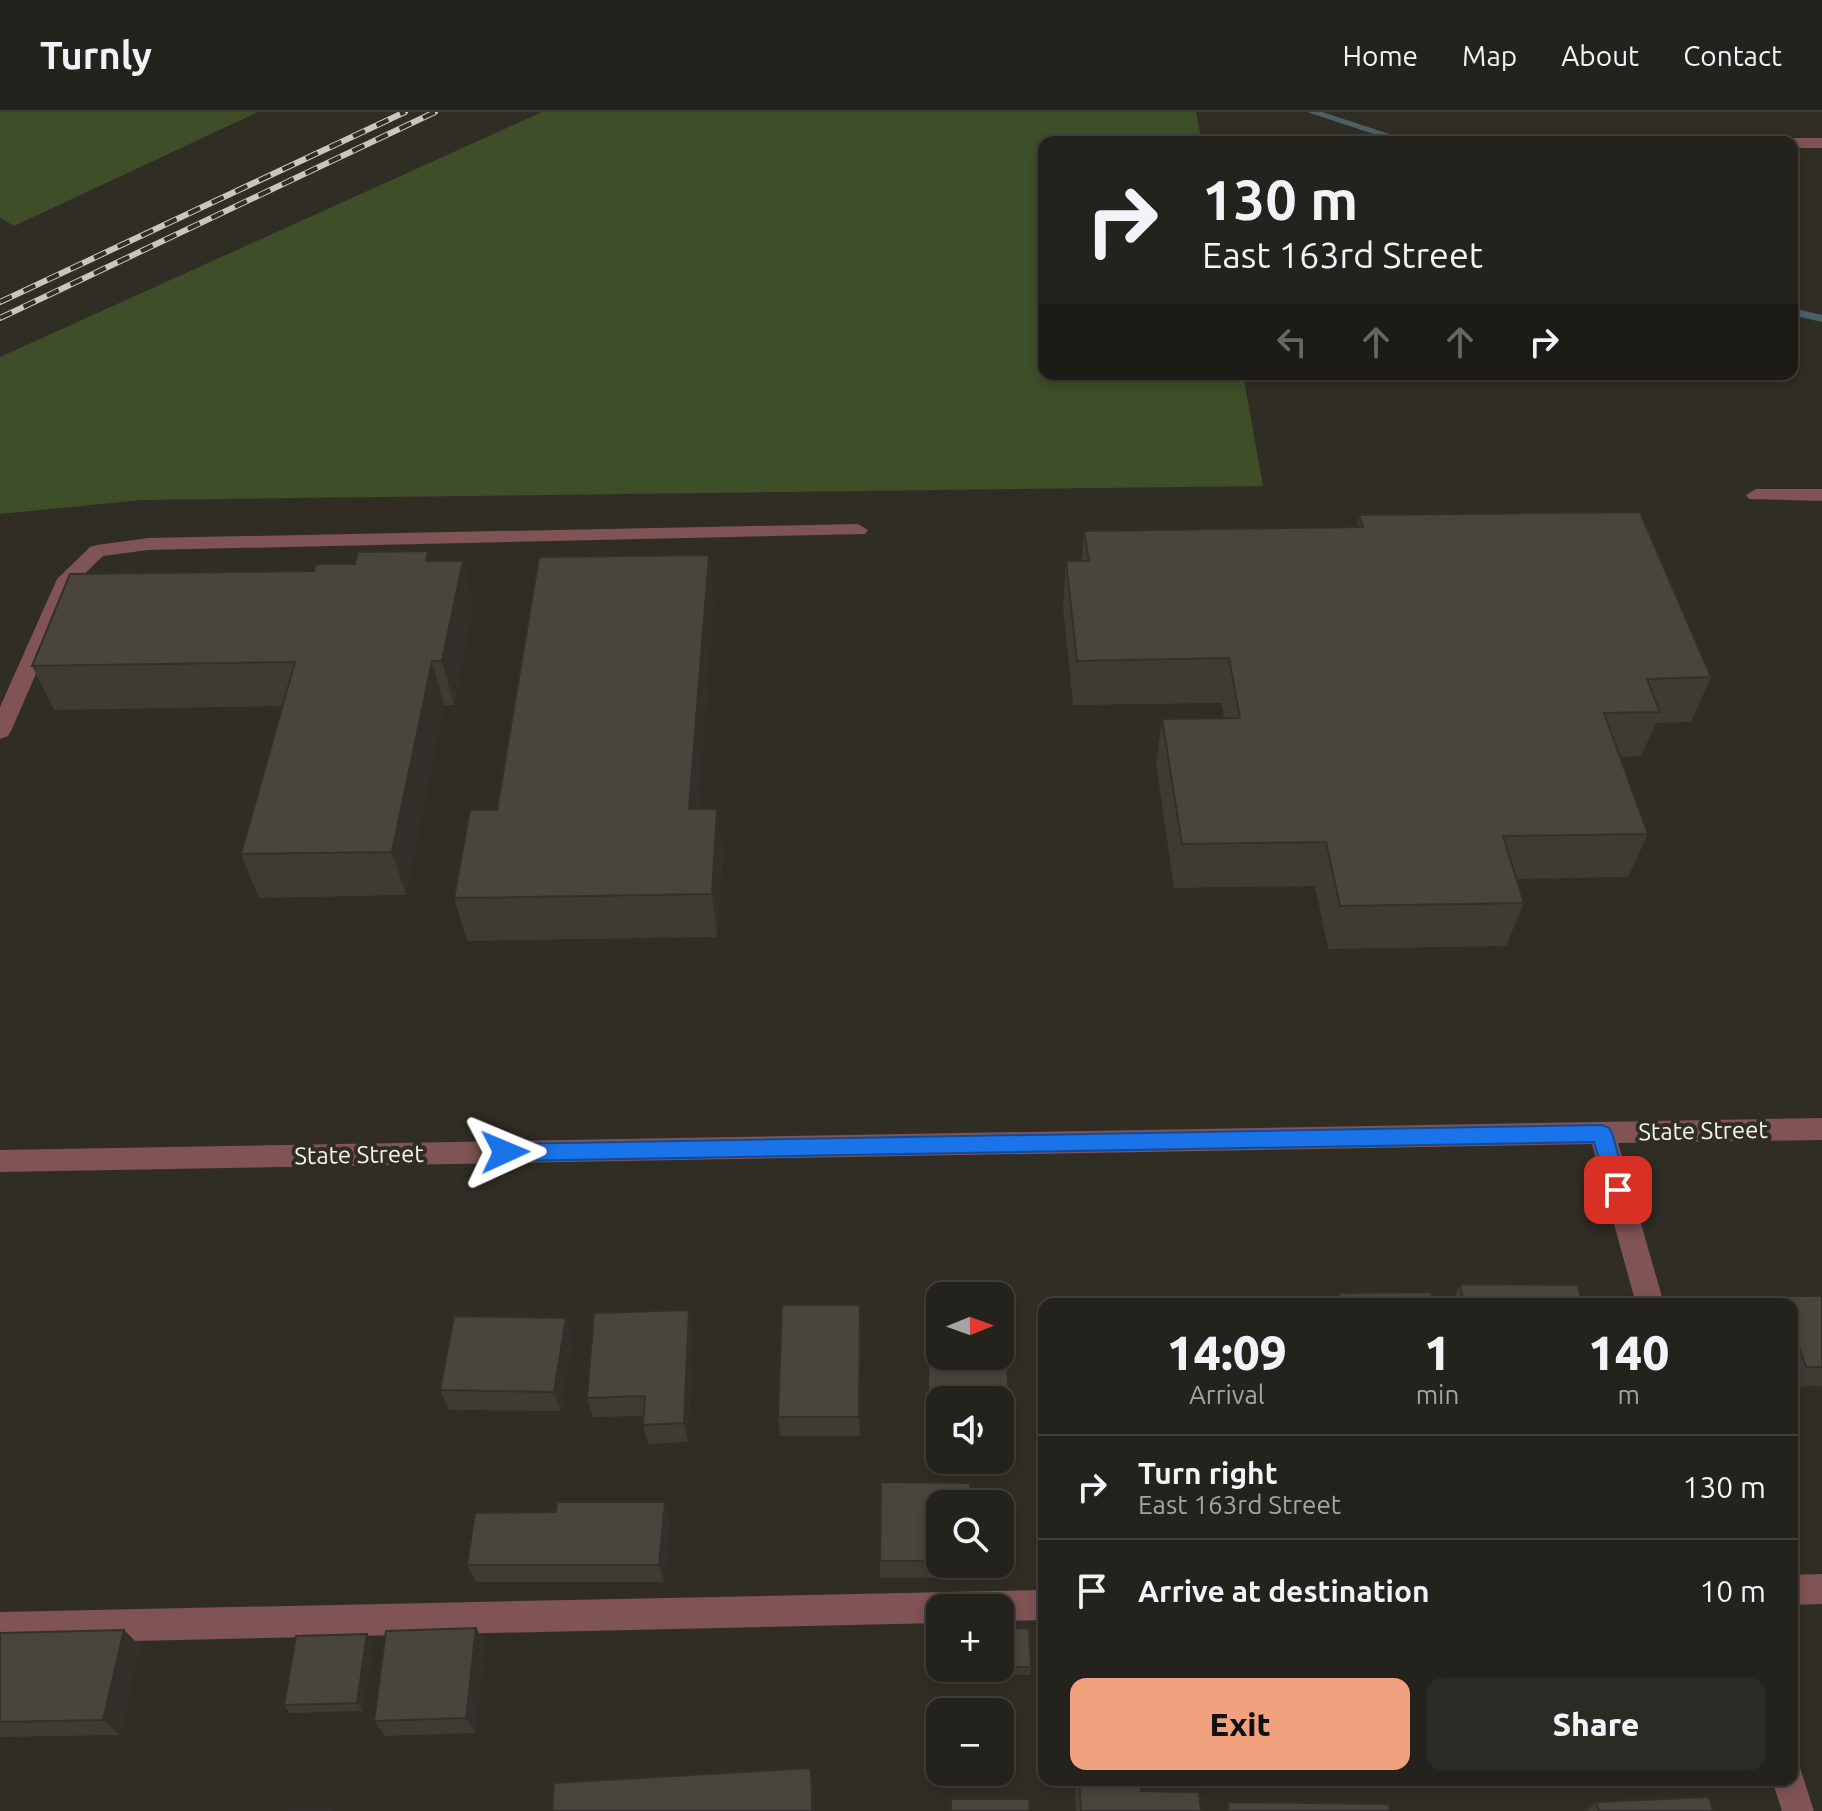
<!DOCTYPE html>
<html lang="en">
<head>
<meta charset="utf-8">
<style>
	:root { --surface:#24221c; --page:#2c2a25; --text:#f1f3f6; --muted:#a3a4a3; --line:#413f3b; --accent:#f1a17d }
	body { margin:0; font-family:Ubuntu,sans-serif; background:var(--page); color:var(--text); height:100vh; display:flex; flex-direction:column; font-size:30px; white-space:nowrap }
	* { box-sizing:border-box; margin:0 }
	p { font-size:26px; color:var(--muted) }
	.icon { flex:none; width:44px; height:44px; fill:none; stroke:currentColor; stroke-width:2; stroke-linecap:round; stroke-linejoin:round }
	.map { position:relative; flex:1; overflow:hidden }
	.drawer { position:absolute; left:1038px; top:1186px; width:760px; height:488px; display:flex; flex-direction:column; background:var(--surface); border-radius:16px; box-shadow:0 4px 12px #0003,0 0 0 2px var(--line) }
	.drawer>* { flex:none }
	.banner { position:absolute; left:1038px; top:24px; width:760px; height:244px; border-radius:16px; box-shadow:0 4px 12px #0003,0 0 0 2px var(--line); background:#24221c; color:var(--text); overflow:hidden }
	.needle { width:52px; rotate:89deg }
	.tools { position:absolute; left:926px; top:1170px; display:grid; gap:16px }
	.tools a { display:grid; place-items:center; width:88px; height:88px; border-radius:16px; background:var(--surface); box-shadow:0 4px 12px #0003,0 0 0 2px var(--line); font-size:40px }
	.pin { position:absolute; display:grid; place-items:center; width:68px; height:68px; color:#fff; margin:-34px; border-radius:16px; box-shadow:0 4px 12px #0006 }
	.me { position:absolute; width:88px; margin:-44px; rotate:89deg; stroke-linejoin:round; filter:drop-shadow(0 0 6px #0008) }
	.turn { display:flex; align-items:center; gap:28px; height:168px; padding:0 32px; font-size:36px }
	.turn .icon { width:104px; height:104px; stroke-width:2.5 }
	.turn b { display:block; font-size:56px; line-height:68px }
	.lanes { display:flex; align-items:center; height:76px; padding:0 32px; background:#0003; justify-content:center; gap:40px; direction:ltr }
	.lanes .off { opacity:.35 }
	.eta { display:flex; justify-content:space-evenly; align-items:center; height:136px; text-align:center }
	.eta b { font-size:48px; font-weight:800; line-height:56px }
	.primary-button { display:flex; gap:16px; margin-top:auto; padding:16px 32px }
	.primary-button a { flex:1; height:92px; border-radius:16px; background:var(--accent); color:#111; font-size:32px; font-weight:800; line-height:92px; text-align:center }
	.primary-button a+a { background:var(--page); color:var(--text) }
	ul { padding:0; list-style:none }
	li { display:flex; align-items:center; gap:24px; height:104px; padding:0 32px; border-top:2px solid var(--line) }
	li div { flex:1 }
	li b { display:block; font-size:30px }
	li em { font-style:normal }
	header { display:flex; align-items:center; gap:48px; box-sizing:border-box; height:112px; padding:0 40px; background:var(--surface); border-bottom:2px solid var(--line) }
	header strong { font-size:38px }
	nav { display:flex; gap:44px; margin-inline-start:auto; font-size:28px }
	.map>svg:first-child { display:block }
	.green { fill:#3d4e28 }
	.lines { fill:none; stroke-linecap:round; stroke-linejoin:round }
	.stream { fill:#4a6066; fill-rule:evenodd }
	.minor { fill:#805354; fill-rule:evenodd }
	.rail-casing { stroke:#c8c6c0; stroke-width:6 }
	.rail { stroke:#302d25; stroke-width:4; stroke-dasharray:13; stroke-linecap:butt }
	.wall { fill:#3f3b34 }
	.shaded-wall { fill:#33302b }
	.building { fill:#49453d; stroke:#33302b; stroke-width:2 }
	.route { fill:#1a73e8; stroke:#114b97; stroke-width:2 }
	.labels { text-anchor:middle; stroke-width:8; stroke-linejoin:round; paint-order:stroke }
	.street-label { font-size:24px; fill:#f5f3ee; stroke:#302d25 }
</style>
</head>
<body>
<header>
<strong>Turnly</strong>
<nav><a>Home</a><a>Map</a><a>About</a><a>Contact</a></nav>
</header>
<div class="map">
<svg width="1822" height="1699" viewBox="0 0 1822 1699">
	<rect width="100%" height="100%" fill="#302d25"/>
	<g class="green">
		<path d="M0,0H258L14,114L0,106Z"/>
		<path d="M542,0H1196L1202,30H1044V262H1243L1263,374L142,388L0,402V245Z"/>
	</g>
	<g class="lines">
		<g class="stream">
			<path d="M1307,0H1322L1414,30H1398Z"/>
			<path d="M1792,196L1822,203V210L1792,203Z"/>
		</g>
		<g class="minor">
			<path d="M1792,26H1822V36H1792V30H1785Z"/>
			<path d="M1756,377H1822V389L1749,387L1746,383Z"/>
			<path d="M858,412L868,418L865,422L148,438L103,444L76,470L11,619L8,624L0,627V595L57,467L90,435L97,433L148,426Z"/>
			<path d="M1822,1006V1028L1618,1031L1664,1192H1636L1592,1032L0,1060V1038Z"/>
			<path d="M1822,1462V1492L1792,1493V1463Z"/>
			<path d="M1044,1478V1508L1000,1509V1496H940V1511L0,1532V1500Z"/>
			<path d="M1792,1653L1800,1656L1814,1699H1782L1772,1668H1792Z"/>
		</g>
		<defs>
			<g id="rail">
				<path d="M0,190L405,0"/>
				<path d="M0,206L435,0"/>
			</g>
		</defs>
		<use href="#rail" class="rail-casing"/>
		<use href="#rail" class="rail"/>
	</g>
	<g class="wall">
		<path d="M1359,403L1711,565L1691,610L1656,611L1641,644L1620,645L1648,722L1628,765L1516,767L1524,791L1506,834L1328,837L1315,774L1174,776L1156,651L1162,607L1224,606L1221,591L1073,593L1063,494L1066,449H1082L1084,419L1357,415Z"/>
		<path d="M430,449H463L473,493L454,593H444L406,783L259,786L241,742L283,594L54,598L32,554L314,459L355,452Z"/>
		<path d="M714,488L698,697L723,740L717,825L467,829L454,786L497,698Z"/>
		<path d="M1460,1172L1582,1192H1451Z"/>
		<path d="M1338,1181L1434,1192H1334Z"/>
		<path d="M1782,1184H1822V1274L1792,1275V1192H1776Z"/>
		<path d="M929,1191H940V1244H1000V1191H1005L1009,1303L1008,1322H1000V1288H940V1322H928Z"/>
		<path d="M1044,1192V1242L1042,1208Z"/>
		<path d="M689,1198L693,1218L688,1330L648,1332L643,1313L644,1304L593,1305L587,1286Z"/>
		<path d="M861,1213L860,1324H780L778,1305Z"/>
		<path d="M572,1226L561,1299L449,1298L440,1278Z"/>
		<path d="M940,1392V1452H971L970,1466H880V1449Z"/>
		<path d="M670,1408L664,1470H476L467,1453Z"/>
		<path d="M476,1516L485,1532L475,1621L385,1624L374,1609Z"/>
		<path d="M1000,1517L1031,1555L1030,1563H986V1556H1000Z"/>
		<path d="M124,1518L140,1534L120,1623L0,1625V1521Z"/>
		<path d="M373,1531L363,1599L290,1601L284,1593Z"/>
		<path d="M1075,1668H1140L1141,1679L1201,1699H1076Z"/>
		<path d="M1596,1690L1713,1699H1586Z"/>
	</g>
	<g class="shaded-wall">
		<path d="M709,443L714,488L695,741L689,697Z"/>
		<path d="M463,449L473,493L454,593L442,549Z"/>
		<path d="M432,549L444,593L406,783L392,740Z"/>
		<path d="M717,697L723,740L717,825L712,782Z"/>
		<path d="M860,1193L861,1213L860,1324L859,1305Z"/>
		<path d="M689,1198L693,1218L688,1330L684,1311Z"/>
		<path d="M566,1206L572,1226L561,1299L554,1280Z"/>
		<path d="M665,1390L670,1408L664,1470L659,1453Z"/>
		<path d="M476,1516L485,1532L475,1621L466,1606Z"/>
		<path d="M124,1518L140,1534L120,1623L103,1608Z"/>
		<path d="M367,1522L373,1531L363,1599L357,1591Z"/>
		<path d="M811,1656L814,1677L815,1699H812Z"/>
	</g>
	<g class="building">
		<path d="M1640,400L1711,565L1647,567L1660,600L1604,601L1648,722L1503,724L1524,791L1340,794L1326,730L1182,732L1162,607L1240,606L1229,546L1077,549L1066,449H1089L1084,419L1363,415L1359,403Z"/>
		<path d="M428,439L426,449H463L442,549H432L392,740L241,742L295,550L32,554L70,462L314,459L316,452H355L358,440Z"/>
		<path d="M709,443L689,697H717L712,782L454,786L470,698H497L539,445Z"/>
		<path d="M1460,1172L1578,1173L1582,1192H1464Z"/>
		<path d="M1431,1180L1434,1192H1340L1338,1181Z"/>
		<path d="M1782,1184H1822V1255H1806L1792,1214V1192H1785Z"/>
		<path d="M1044,1188H1146L1147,1192H1045Z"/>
		<path d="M1293,1190L1294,1192H1198V1191Z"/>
		<path d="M929,1191H940V1244H1000V1191H1005L1009,1303H1000V1288H940V1303H928Z"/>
		<path d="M782,1193H860L859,1305H778Z"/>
		<path d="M689,1198L684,1311L643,1313L645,1284L587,1286L594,1201Z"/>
		<path d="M454,1204L566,1206L554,1280L440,1278Z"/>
		<path d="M881,1370L970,1371V1392H940V1449H880Z"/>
		<path d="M557,1390H665L659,1453H467L475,1401L556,1400Z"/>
		<path d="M476,1516L466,1606L374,1609L386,1519Z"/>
		<path d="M1029,1516L1031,1555H1000V1517Z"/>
		<path d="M124,1518L103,1608L0,1610V1521Z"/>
		<path d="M367,1522L357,1591L284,1593L296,1524Z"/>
		<path d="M811,1656L812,1699H552L554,1671Z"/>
		<path d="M1079,1668H1140L1141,1679L1199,1680L1201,1699H1081Z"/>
		<path d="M1709,1685L1713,1699H1599L1596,1690Z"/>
		<path d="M951,1687H1029L1030,1699H951Z"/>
		<path d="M1228,1690L1389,1692L1390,1699H1229Z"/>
		<path d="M333,1697V1699H281Z"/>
	</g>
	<path class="route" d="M1602,1013L1609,1016L1612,1021L1628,1078L1625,1084L1618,1087L1611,1084L1608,1078L1594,1030L505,1049L498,1046L496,1040L498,1035L505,1032Z"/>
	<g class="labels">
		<g class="street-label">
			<text transform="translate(1703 1019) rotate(-1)" y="8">State Street</text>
			<text transform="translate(359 1043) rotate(-1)" y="8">State Street</text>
		</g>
	</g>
</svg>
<div class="tools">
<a><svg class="needle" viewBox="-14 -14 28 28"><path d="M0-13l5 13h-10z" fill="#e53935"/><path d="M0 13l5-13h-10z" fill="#a3a4a3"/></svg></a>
<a><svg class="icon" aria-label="sound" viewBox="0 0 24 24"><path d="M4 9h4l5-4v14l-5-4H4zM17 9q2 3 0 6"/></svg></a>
<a><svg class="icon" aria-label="search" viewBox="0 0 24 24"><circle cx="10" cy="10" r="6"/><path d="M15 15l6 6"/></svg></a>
<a>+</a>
<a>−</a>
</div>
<div class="pin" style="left:1618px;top:1078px;background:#d93025"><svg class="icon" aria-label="arrive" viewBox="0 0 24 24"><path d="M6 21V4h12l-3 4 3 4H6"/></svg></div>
<svg class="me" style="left:505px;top:1040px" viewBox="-20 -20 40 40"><path d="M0-17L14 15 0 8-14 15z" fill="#1a73e8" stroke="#fff" stroke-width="4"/></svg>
<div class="banner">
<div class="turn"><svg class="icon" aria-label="right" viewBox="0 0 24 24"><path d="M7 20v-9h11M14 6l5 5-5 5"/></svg><div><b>130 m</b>East 163rd Street</div></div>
<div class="lanes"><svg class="icon off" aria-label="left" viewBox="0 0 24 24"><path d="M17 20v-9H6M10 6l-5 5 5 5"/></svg><svg class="icon off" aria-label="ahead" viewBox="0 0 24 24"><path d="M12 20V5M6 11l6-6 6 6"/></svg><svg class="icon off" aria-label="ahead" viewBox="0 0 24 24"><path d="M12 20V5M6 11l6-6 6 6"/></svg><svg class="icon" aria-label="right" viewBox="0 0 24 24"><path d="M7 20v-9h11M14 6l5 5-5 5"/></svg></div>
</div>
<section class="drawer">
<div class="eta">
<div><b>14:09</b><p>Arrival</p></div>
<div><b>1</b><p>min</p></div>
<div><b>140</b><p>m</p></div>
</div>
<ul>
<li><svg class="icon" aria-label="right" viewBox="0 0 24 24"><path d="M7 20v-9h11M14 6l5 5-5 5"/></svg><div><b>Turn right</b><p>East 163rd Street</p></div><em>130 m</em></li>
<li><svg class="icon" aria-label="arrive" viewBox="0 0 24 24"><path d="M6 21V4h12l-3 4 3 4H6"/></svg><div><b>Arrive at destination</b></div><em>10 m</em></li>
</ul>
<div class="primary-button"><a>Exit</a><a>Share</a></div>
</section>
</div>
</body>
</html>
